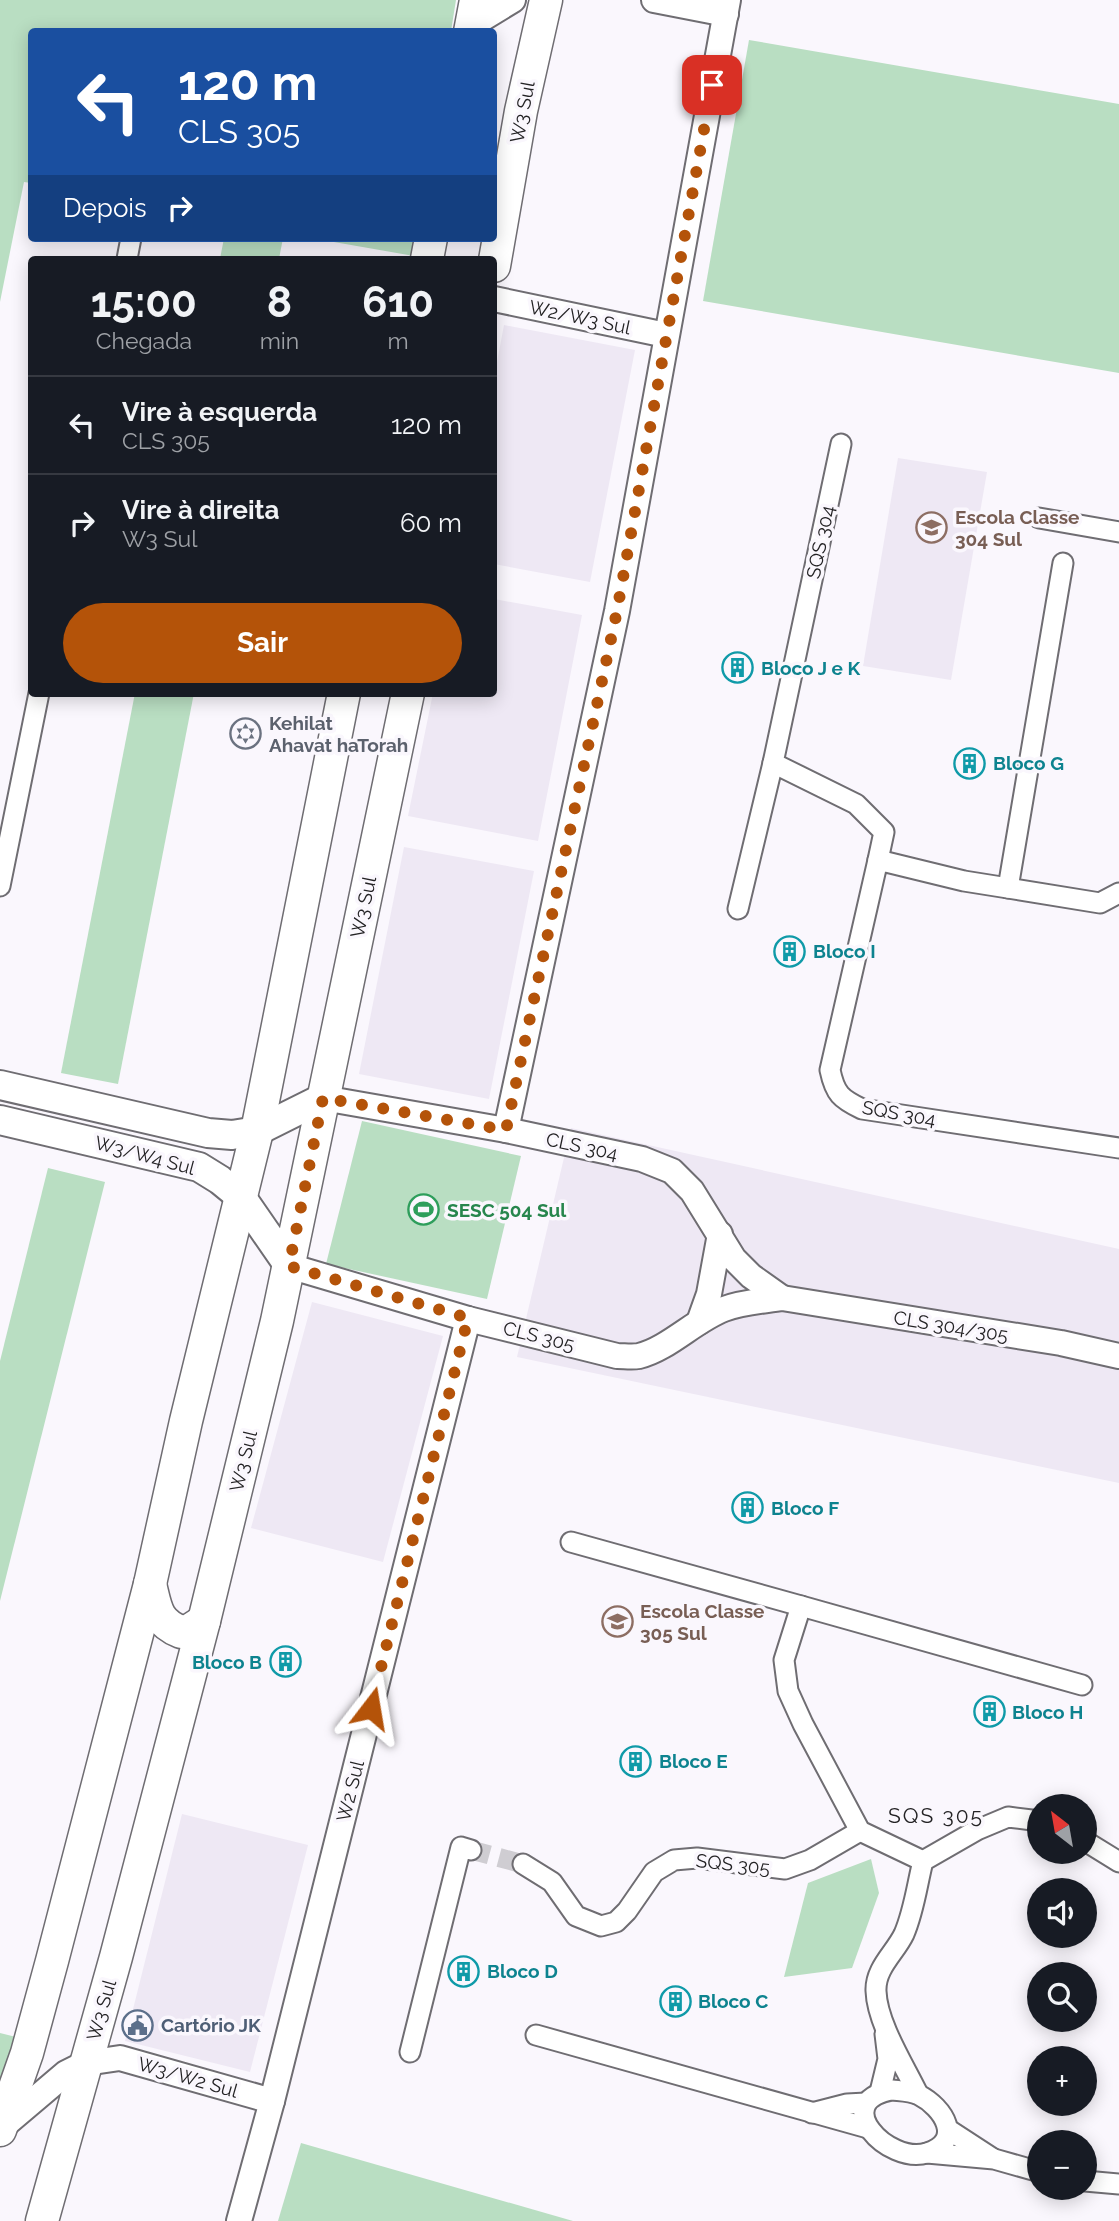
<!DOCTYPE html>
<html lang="pt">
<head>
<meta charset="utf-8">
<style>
	:root { --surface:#171b24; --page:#242831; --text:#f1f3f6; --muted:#9ea1a6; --line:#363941; --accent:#b45309 }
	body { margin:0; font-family:Raleway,sans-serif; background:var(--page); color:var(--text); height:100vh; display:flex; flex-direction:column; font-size:26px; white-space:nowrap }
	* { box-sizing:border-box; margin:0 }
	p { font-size:23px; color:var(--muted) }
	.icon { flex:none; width:38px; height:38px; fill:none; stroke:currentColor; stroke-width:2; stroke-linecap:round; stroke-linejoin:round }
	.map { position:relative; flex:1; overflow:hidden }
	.details { position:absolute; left:28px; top:256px; width:469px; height:441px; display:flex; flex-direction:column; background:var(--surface); border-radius:7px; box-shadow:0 4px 18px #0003 }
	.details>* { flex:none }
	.top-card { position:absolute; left:28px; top:28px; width:469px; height:214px; border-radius:7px; box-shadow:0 4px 18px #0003; background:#1a4fa0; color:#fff; overflow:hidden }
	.needle { width:46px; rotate:329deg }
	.buttons { position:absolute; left:1027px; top:1794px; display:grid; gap:14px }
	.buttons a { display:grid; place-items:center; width:70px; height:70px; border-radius:50%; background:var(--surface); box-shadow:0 4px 18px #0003; font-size:35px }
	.pin { position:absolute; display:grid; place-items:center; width:60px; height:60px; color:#fff; margin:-30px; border-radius:14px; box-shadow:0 4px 10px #0006 }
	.me { position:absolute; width:77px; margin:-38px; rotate:14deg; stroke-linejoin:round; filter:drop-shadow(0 0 5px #0008) }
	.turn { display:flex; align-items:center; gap:24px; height:147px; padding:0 35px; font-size:32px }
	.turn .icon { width:91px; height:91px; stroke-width:2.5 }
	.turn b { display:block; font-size:49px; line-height:60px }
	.then { display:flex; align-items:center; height:66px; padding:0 35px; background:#0003; gap:14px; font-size:26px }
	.eta { display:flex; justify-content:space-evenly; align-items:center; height:119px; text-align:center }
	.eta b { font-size:42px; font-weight:700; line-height:49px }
	.button { display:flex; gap:14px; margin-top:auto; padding:14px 35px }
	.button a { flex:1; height:80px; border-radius:42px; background:var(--accent); color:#fff; font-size:28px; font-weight:700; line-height:80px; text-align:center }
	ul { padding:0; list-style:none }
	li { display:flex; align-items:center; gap:21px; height:98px; padding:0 35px; border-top:2px solid var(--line) }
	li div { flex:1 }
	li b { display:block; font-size:26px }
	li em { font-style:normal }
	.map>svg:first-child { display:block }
	.built { fill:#eee8f4 }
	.green { fill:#b9dec2 }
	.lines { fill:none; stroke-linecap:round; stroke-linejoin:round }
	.minor-tunnel { stroke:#cfcdd2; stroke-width:19; stroke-dasharray:19 10; stroke-linecap:butt }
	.minor-casing { stroke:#6f6d72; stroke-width:23 }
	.tertiary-casing { stroke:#6f6d72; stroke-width:28 }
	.secondary-casing { stroke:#6f6d72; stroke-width:32 }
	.primary-casing { stroke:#6f6d72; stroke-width:35 }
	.minor { stroke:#fff; stroke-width:19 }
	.tertiary { stroke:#fff; stroke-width:24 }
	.secondary { stroke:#fff; stroke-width:28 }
	.primary { stroke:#fff; stroke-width:32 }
	.route { stroke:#b45309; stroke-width:12; stroke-dasharray:0 21.6 }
	.labels { text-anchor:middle; stroke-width:7; stroke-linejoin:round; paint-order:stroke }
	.street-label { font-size:19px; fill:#242325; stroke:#faf7fd }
	.education-label { font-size:19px; font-weight:bold; fill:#785e54; stroke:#faf7fd; text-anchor:start }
	.culture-label { font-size:19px; font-weight:bold; fill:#0d838f; stroke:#faf7fd; text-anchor:start }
	.worship-label { font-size:19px; font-weight:bold; fill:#5b616d; stroke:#faf7fd; text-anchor:start }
	.leisure-label { font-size:19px; font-weight:bold; fill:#27864d; stroke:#faf7fd; text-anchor:start }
	.service-label { font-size:19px; font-weight:bold; fill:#4e5e75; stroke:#faf7fd; text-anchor:start }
	.neighbourhood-label { font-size:21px; letter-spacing:2px; fill:#242325; stroke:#faf7fd }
</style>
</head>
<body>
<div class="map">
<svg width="1119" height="2221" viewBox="0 0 1119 2221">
	<rect width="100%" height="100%" fill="#faf7fd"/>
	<g class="built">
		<path d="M504,325L635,350L590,582L494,564V378Z"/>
		<path d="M898,458L987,472L951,680L863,666Z"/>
		<path d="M494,599L582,615L538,841L408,816L433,693H494Z"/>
		<path d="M404,847L534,871L489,1099L359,1074Z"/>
		<path d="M571,1128L1119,1249V1483L517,1357Z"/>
		<path d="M312,1302L443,1336L383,1562L251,1528Z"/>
		<path d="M182,1814L308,1845L250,2072L125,2041Z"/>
	</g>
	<g class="green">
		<path d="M0,0H456L451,31L32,32L31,183L24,182L0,302Z"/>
		<path d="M749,40L1119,104V373L703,301Z"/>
		<path d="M224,238H283L279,259H220Z"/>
		<path d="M311,238H417L414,256Z"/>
		<path d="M135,693H194L118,1084L61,1073Z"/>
		<path d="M362,1121L521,1156L487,1299L326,1264Z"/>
		<path d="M48,1168L105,1182L0,1601V1361Z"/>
		<path d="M871,1859L879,1893L852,1968L784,1977L808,1883Z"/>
		<path d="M0,2033L16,2037L0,2085Z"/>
		<path d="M301,2143L573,2221H278Z"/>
	</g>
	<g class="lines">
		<path class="minor-tunnel" d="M471,1850L523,1864"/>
		<defs>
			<g id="minor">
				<path d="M127,259L131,238"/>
				<path d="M841,444L773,763L856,804L884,832L878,860"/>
				<path d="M1039,518L1119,532"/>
				<path d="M1063,563L1008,888L1100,903L1119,893"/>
				<path d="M0,886L39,693"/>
				<path d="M1008,888L964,881L878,860L830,1070C835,1094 841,1099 862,1109L1119,1148"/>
				<path d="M738,909L773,763"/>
				<path d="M571,1542L801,1606"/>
				<path d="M1085,1841L1119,1862"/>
				<path d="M923,1861L860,1831L803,1724L788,1691L784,1660L801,1606L1082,1685"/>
				<path d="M523,1864L552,1882L576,1916L601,1926L616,1922L627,1911L654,1872L674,1860L697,1858L785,1869L810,1860L860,1831"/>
				<path d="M536,2035L868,2128"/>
				<path d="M410,2052L461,1847L471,1850"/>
				<path d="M892,2090C901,2091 911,2091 919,2095C943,2107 965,2141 927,2153C888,2165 828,2102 892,2090Z"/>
				<path d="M880,2092L888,2059L885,2034"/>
				<path d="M918,2094C904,2065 877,2023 876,1991C875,1968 895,1953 904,1934C914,1911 917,1885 923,1861L977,1830L1008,1817L1040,1821"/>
				<path d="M812,2113L847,2104L866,2103"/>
				<path d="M949,2130L992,2158"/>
				<path d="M927,2153L994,2159L1040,2172"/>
				<path d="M1085,2181L1119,2184"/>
			</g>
			<g id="tertiary">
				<path d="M654,0L726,14"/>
				<path d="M472,25L513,0"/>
				<path d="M494,299L666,335"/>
				<path d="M323,1098L506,1130L642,1159L672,1171L692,1191L734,1259L751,1276L782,1298"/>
				<path d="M506,1130L617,611L728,0"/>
				<path d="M289,1266L468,1319L617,1356C624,1356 632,1357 639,1356C668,1349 695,1320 724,1309C743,1302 763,1301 782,1298L1061,1343L1119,1356"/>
				<path d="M699,1322L709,1294L720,1234"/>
				<path d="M1,2128L66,2073L86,2063L120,2058L272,2101"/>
				<path d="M239,2221L272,2101L468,1319"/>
			</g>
			<g id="secondary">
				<path d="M0,1085L208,1133L232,1135L257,1131L323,1098"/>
				<path d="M0,1120L199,1167L220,1180L242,1198L289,1266"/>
			</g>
			<g id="primary">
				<path d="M470,32L476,0"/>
				<path d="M427,259L431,238"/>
				<path d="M494,266L521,111L546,0"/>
				<path d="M150,1584C156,1608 156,1622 181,1632L190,1630L204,1621"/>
				<path d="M0,2130L27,2053L52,1961L150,1584L186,1421L257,1131L344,693"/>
				<path d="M42,2221L116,1957L204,1621L277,1321L408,693"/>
			</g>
		</defs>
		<use href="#minor" class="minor-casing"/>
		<use href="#tertiary" class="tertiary-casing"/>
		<use href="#secondary" class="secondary-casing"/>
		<use href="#primary" class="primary-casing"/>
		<use href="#minor" class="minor"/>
		<use href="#tertiary" class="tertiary"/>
		<use href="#secondary" class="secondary"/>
		<use href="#primary" class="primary"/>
	</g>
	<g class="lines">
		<path class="route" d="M371,1708L468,1318L289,1266L323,1098L506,1130L617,611L712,85"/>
	</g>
	<defs>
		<symbol id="school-ring" viewBox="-11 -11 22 22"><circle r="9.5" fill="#faf7fd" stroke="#8d6e63" stroke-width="1.5"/><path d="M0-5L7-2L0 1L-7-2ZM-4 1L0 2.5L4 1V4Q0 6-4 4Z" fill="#8d6e63"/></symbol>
		<symbol id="building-ring" viewBox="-11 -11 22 22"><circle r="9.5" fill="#faf7fd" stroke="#0f9aa8" stroke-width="1.5"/><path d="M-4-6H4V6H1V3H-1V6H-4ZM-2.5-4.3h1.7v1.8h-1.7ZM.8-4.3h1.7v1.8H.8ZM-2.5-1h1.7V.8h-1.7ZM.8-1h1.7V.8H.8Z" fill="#0f9aa8"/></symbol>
		<symbol id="synagogue-ring" viewBox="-11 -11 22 22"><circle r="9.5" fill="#faf7fd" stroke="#6b7280" stroke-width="1.5"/><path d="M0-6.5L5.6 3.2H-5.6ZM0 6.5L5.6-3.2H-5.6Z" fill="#6b7280"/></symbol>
		<symbol id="stadium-ring" viewBox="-11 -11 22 22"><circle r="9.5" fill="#faf7fd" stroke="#2e9e5b" stroke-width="1.5"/><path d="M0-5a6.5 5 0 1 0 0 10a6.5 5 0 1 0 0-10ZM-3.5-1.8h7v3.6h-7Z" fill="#2e9e5b"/></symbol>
		<symbol id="civic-ring" viewBox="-11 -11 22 22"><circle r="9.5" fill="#faf7fd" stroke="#5c6f8a" stroke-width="1.5"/><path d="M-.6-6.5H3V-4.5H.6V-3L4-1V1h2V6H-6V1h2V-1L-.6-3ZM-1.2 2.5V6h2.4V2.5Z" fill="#5c6f8a"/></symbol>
	</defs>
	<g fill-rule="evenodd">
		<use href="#school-ring" x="914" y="510" width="35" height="35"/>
		<use href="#building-ring" x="720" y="650" width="35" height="35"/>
		<use href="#synagogue-ring" x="228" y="716" width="35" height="35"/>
		<use href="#building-ring" x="952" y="746" width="35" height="35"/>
		<use href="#building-ring" x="772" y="934" width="35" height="35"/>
		<use href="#stadium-ring" x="406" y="1192" width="35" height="35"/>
		<use href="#building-ring" x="730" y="1490" width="35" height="35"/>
		<use href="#school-ring" x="600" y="1604" width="35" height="35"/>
		<use href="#building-ring" x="268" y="1644" width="35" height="35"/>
		<use href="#building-ring" x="972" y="1694" width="35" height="35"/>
		<use href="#building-ring" x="618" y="1744" width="35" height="35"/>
		<use href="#building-ring" x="446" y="1954" width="35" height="35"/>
		<use href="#building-ring" x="658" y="1984" width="35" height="35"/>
		<use href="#civic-ring" x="120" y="2008" width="35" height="35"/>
	</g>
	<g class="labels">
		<g class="street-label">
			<text transform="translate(522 112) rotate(-79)" y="7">W3 Sul</text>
			<text transform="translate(580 317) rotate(12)" y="7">W2/W3 Sul</text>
			<text transform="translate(820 542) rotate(-78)" y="7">SQS 304</text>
			<text transform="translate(363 907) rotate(-78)" y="7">W3 Sul</text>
			<text transform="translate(899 1113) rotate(10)" y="7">SQS 304</text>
			<text transform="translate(582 1146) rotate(12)" y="7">CLS 304</text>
			<text transform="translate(145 1155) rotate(15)" y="7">W3/W4 Sul</text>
			<text transform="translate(951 1326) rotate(9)" y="7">CLS 304/305</text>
			<text transform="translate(539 1336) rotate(14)" y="7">CLS 305</text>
			<text transform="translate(243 1461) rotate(-76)" y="7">W3 Sul</text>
			<text transform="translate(350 1791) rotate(-76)" y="7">W2 Sul</text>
			<text transform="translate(733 1864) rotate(6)" y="7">SQS 305</text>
			<text transform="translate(101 2010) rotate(-74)" y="7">W3 Sul</text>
			<text transform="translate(188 2077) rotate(16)" y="7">W3/W2 Sul</text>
		</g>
		<g class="education-label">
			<text x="955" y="524">Escola Classe<tspan x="955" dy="22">304 Sul</tspan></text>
			<text x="640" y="1618">Escola Classe<tspan x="640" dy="22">305 Sul</tspan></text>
		</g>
		<g class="culture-label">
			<text x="761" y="675">Bloco J e K</text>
			<text x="993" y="770">Bloco G</text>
			<text x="813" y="958">Bloco I</text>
			<text x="771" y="1515">Bloco F</text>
			<text x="262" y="1669" text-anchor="end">Bloco B</text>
			<text x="1012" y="1719">Bloco H</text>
			<text x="659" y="1768">Bloco E</text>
			<text x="487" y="1978">Bloco D</text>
			<text x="698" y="2008">Bloco C</text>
		</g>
		<g class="worship-label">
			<text x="269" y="730">Kehilat<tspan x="269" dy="22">Ahavat haTorah</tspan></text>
		</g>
		<g class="leisure-label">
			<text x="447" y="1217">SESC 504 Sul</text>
		</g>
		<g class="service-label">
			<text x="161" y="2032">Cartório JK</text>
		</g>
		<g class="neighbourhood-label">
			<text x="936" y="1823">SQS 305</text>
		</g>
	</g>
</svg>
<div class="buttons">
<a><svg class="needle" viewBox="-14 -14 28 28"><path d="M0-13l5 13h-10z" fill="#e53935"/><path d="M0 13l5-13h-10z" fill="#9ea1a6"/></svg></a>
<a><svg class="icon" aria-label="sound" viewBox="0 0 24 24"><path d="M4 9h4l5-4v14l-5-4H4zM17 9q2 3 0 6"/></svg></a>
<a><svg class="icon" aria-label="search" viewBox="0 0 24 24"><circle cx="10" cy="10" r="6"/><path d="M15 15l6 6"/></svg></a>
<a>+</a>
<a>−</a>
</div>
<div class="pin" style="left:712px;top:85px;background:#d93025"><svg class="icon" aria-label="arrive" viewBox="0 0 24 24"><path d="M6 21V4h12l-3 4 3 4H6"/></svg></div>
<svg class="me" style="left:371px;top:1708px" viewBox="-20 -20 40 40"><path d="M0-17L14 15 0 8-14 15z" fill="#b45309" stroke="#fff" stroke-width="4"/></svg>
<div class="top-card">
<div class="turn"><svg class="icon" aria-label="left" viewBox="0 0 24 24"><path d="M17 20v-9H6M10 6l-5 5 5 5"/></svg><div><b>120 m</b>CLS 305</div></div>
<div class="then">Depois<svg class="icon" aria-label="right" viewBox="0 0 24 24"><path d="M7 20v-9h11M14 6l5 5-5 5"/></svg></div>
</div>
<section class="details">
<div class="eta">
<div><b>15:00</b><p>Chegada</p></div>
<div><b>8</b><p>min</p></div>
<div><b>610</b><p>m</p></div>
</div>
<ul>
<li><svg class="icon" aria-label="left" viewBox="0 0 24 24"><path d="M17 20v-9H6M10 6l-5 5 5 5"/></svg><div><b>Vire à esquerda</b><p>CLS 305</p></div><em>120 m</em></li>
<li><svg class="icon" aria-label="right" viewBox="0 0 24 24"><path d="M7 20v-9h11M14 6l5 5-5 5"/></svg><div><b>Vire à direita</b><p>W3 Sul</p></div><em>60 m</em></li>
</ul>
<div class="button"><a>Sair</a></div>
</section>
</div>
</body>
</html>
